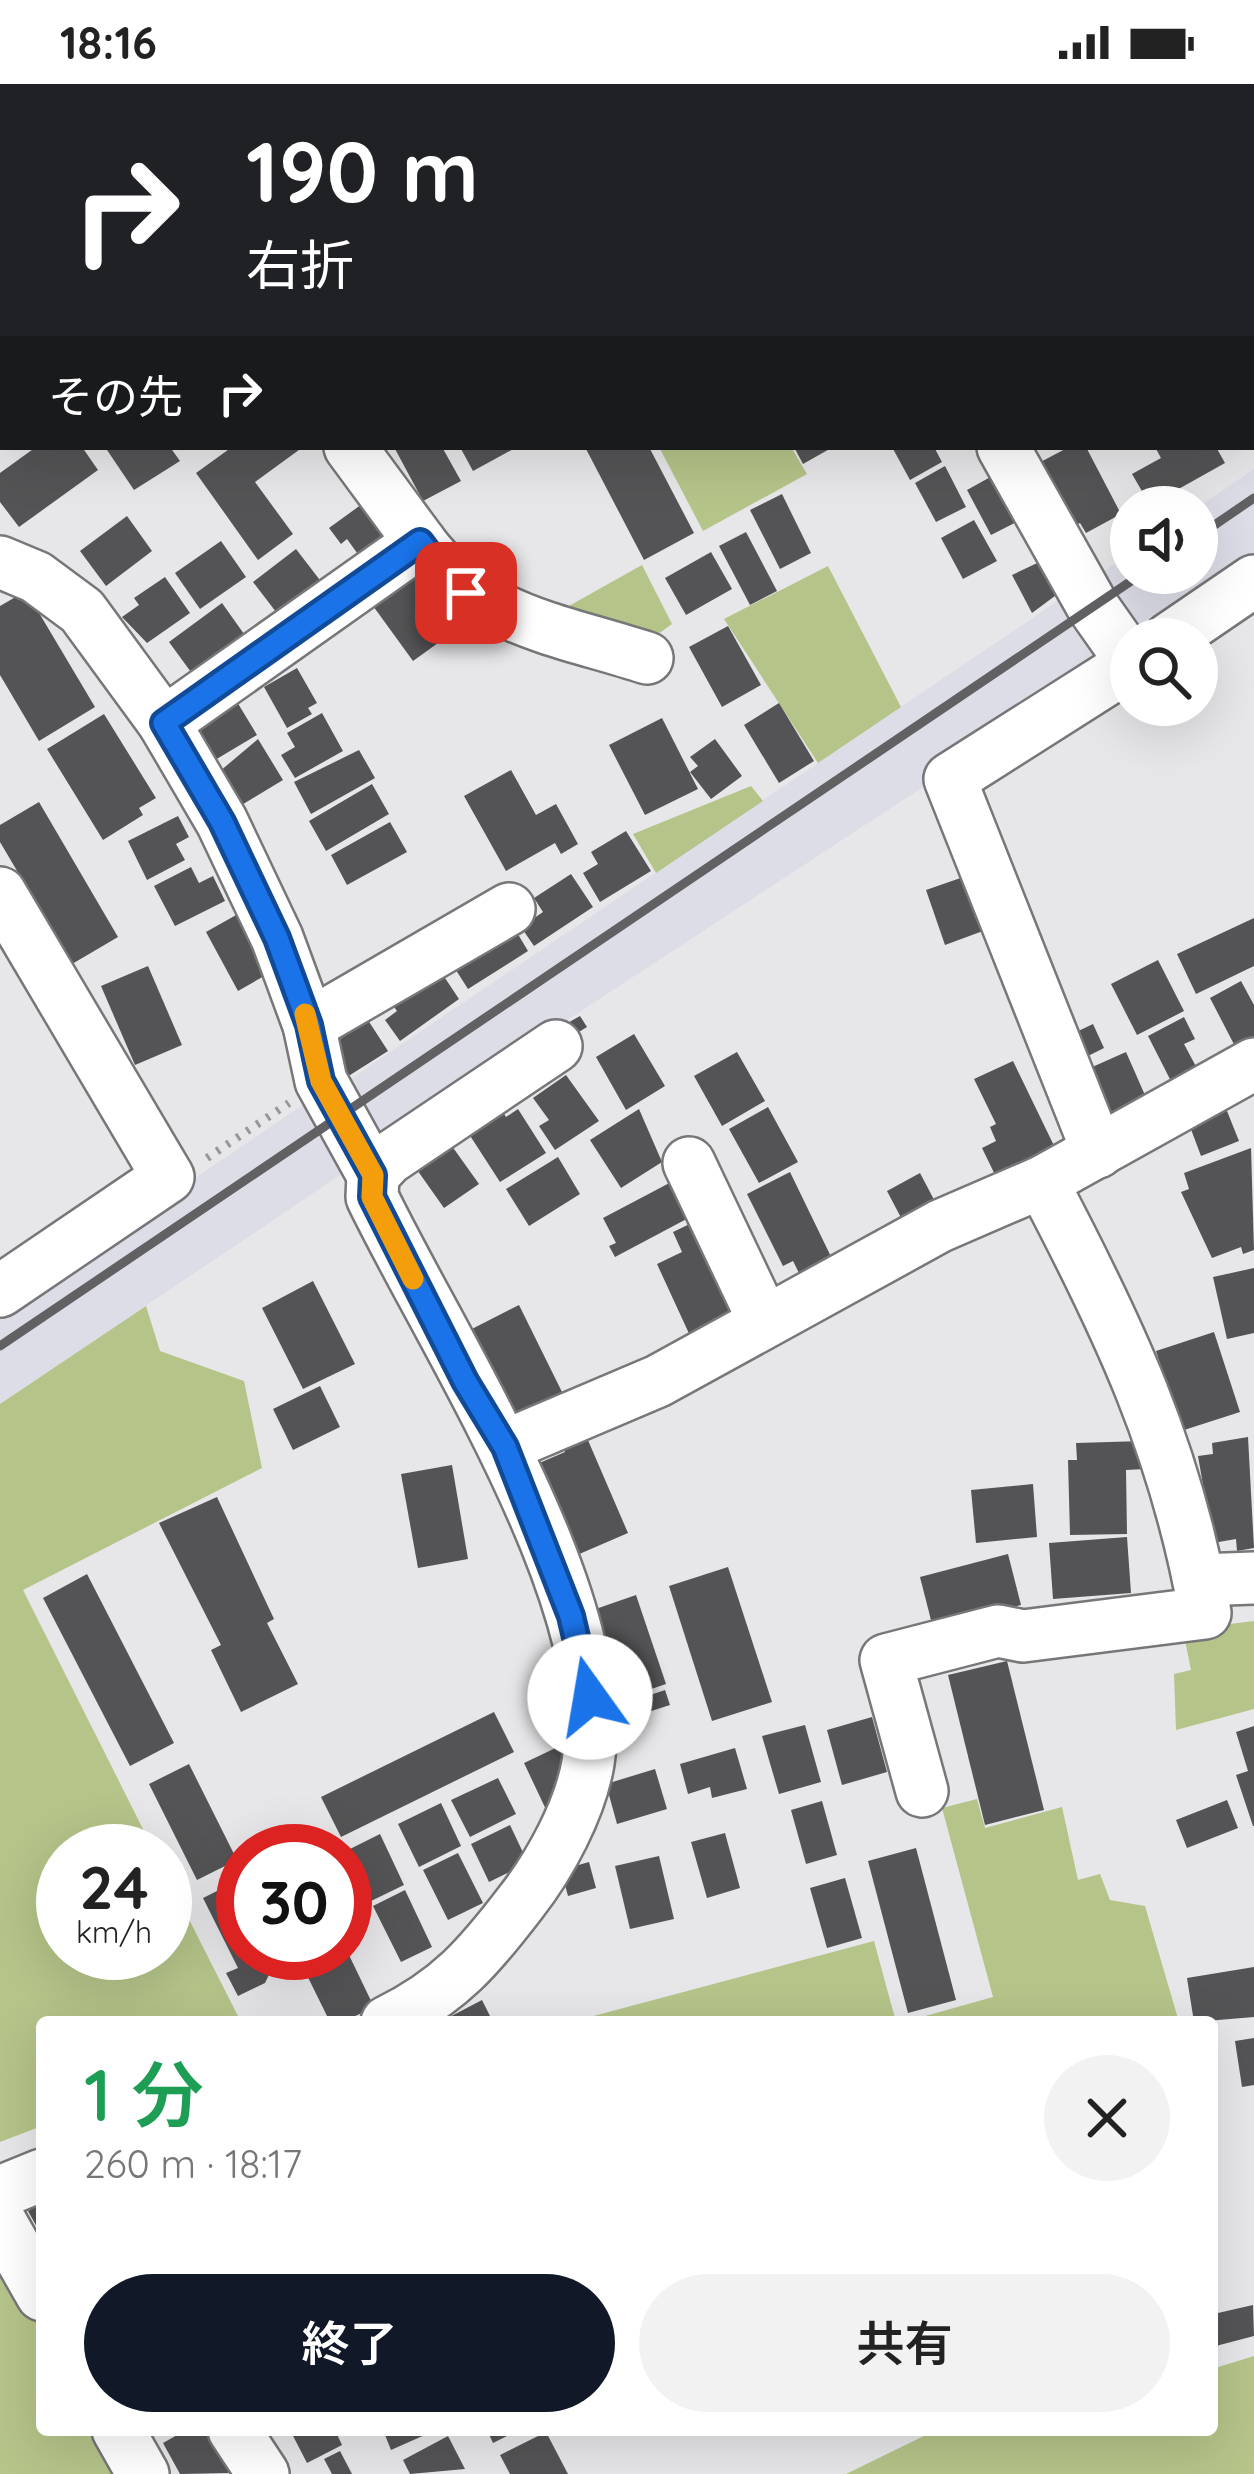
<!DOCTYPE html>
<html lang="ja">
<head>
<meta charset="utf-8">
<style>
	:root { --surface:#fff; --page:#f2f2f2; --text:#222; --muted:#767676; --accent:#111827 }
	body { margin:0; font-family:Quicksand,"Noto Sans JP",sans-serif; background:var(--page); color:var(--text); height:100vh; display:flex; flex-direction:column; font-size:45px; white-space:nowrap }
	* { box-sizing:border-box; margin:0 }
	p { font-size:39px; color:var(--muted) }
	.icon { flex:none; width:66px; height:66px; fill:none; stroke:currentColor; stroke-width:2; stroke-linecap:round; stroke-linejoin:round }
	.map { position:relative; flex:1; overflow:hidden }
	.details { position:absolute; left:36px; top:1932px; width:1182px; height:420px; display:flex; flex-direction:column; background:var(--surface); border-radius:12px; box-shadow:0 12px 48px #0002 }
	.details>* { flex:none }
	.hud { position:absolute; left:0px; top:0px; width:1254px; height:366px; box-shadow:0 12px 48px #0002; background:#202124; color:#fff; overflow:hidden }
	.controls { position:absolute; left:1110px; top:402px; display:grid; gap:24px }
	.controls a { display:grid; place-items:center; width:108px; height:108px; border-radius:50%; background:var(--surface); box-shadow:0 12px 48px #0002; font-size:60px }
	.speed { position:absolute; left:36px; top:1740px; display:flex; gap:24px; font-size:60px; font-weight:700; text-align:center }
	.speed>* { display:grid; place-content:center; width:156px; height:156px; border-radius:50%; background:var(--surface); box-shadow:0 12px 48px #0002; line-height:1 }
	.speed small { font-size:30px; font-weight:400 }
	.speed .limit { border:18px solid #d22; background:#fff; color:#111 }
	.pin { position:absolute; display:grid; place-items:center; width:102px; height:102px; color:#fff; margin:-51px; border-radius:24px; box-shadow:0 6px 18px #0006 }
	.me { position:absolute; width:132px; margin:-66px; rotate:347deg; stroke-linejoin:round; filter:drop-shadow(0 0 9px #0008) }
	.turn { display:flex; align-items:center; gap:42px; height:252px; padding:0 48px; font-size:54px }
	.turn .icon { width:156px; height:156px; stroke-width:2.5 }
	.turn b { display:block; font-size:84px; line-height:102px }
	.then { display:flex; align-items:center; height:114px; padding:0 48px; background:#0003; gap:24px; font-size:45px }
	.round { display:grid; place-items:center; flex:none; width:126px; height:126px; border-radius:63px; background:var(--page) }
	.headline { display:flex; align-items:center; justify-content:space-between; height:204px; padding:0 48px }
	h1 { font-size:72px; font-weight:600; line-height:90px; color:#1e9e55 }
	.primary-button { display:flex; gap:24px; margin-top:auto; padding:24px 48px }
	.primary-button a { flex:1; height:138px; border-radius:72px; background:var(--accent); color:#fff; font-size:48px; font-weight:600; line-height:138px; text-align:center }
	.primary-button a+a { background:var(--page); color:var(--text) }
	.status { display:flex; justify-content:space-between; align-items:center; height:84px; padding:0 60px; background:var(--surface); direction:ltr }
	.status svg { height:33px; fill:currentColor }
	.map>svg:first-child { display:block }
	.built { fill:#dcdde7 }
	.green { fill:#b5c489 }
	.building { fill:#545456 }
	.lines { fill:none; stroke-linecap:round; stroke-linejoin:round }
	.minor-casing { stroke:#777779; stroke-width:56 }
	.path { stroke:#979798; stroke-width:8; stroke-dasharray:3 9; stroke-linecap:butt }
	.minor { stroke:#fff; stroke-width:51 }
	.rail { stroke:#616163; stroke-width:9 }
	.route-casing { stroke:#114b97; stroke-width:30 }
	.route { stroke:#1a73e8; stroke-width:21 }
	.slow { stroke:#f59e0b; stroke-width:21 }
</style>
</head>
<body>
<div class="status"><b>18:16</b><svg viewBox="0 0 49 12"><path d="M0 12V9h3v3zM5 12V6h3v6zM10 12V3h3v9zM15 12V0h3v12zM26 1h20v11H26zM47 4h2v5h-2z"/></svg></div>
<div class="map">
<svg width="1254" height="2390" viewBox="0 0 1254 2390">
	<rect width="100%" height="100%" fill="#e7e7e9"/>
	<g class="built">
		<path d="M1254,385V489L1157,555H1131L1088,498L1131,469V489H1197V424Z"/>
		<path d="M1071,508L1120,574L546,950L367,1076L337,1004Z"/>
		<path d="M316,1012L352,1083L0,1320V1226Z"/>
	</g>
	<g class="green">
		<path d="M659,363H791L807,390L703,447Z"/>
		<path d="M642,481L672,540L650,556L551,532Z"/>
		<path d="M828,482L901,623L818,679L724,535Z"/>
		<path d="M751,702L763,717L656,789L633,750Z"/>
		<path d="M146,1222L160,1267L244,1297L262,1384L23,1506L154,1767H63V1869H165V1788L241,1938H42V2042L0,2058V1320Z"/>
		<path d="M1254,1537V1625L1176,1646L1174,1590L1191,1586L1183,1546Z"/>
		<path d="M977,1715L985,1744L1062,1723L1078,1796L1100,1790L1110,1816L1145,1822L1179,1938H904L993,1913L942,1724Z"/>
		<path d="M874,1857L896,1938H571Z"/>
		<path d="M0,2168L42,2242V2346H102L127,2390H0Z"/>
		<path d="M1254,2272V2390H846L936,2346H1212V2285Z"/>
	</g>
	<g class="building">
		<path d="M36,363H82L98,386L19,443L0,418V389Z"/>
		<path d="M105,363H170L180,377L134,406Z"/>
		<path d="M232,363H303L255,398L293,450L258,476L196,389Z"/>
		<path d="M394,363H442L461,397L423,417Z"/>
		<path d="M460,363H517L473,387Z"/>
		<path d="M585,363H649L694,449L644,476Z"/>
		<path d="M794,363H833L803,380Z"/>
		<path d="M892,363H934L942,378L910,396Z"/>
		<path d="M1069,363H1086L1121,430L1086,449L1080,439L1065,447L1031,383Z"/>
		<path d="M1155,363H1216L1225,379L1150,421L1132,390L1161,374Z"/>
		<path d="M945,382L966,423L936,438L915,399Z"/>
		<path d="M1003,386L1028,432L991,451L967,406Z"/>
		<path d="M782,410L811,469L780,485L750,426Z"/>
		<path d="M369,415L393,450L360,473L347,455L341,460L329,444Z"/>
		<path d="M127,432L152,467L106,502L80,467Z"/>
		<path d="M974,436L997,477L963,495L941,454Z"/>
		<path d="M746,448L777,507L750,521L719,462Z"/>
		<path d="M221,457L246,493L200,525L175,489Z"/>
		<path d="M296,465L326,504L283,537L253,498Z"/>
		<path d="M711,468L732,505L686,531L665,494Z"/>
		<path d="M1050,473L1067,503L1032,529L1012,491Z"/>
		<path d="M418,479L463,541L413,577L368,515Z"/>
		<path d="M165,493L190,529L147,559L122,533L139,521L134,514Z"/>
		<path d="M26,507L95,623L39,657L0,591V522Z"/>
		<path d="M222,519L249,557L196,595L169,558Z"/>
		<path d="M728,542L761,601L722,623L689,563Z"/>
		<path d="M297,584L317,619L308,624L312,630L287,644L264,603Z"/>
		<path d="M231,608L257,651L215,676L195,643Z"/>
		<path d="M779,619L814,677L779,699L744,641Z"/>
		<path d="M322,629L343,667L295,694L281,671L295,663L287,649Z"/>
		<path d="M104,630L156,714L139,724L143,731L103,756L47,665Z"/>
		<path d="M662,634L698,705L645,731L609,661Z"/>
		<path d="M258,655L283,696L240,722L219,688Z"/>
		<path d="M715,655L742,692L711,715L690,688L698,682L690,673Z"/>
		<path d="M359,666L375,694L311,730L294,698Z"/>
		<path d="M511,686L536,731L556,720L578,760L561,770L555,759L506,787L464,712Z"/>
		<path d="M372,700L389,730L326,767L309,737Z"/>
		<path d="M39,718L118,853L72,880L0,758V741Z"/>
		<path d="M178,732L189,753L176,760L185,776L147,796L128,757Z"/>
		<path d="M390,738L407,768L347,801L331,771Z"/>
		<path d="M626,747L651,787L600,818L583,789L598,780L591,768Z"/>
		<path d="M191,783L199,799L213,792L225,817L175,842L154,802Z"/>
		<path d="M571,790L593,823L534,862L521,843L543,828L534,814Z"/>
		<path d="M972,790L991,844L945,861L926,806Z"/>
		<path d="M245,826L271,888L238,907L206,848Z"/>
		<path d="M1254,834V882L1196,910L1177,870Z"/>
		<path d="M516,847L528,867L468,905L454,883Z"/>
		<path d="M1158,876L1184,927L1137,951L1111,900Z"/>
		<path d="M148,882L182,961L135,981L101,902Z"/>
		<path d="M437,882L459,915L400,957L385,936L397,927L389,916Z"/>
		<path d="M1241,897L1254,921V959L1238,968L1210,914Z"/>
		<path d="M364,930L388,967L347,993L327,964L342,954L338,947Z"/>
		<path d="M580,932L587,943L564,957L557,945Z"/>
		<path d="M1184,933L1195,955L1184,960L1200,990L1174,1003L1148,952Z"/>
		<path d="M1093,940L1104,964L1082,975L1070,951Z"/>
		<path d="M634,950L665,1002L626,1026L596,973Z"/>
		<path d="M737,968L765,1017L722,1042L694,992Z"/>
		<path d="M1126,968L1148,1018L1112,1033L1090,984Z"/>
		<path d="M1013,977L1059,1072L1000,1101L982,1064L996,1057L990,1043L996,1040L974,995Z"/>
		<path d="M566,991L599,1037L555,1066L539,1042L549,1036L533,1014Z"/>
		<path d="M1223,1017L1239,1057L1201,1072L1186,1032Z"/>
		<path d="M768,1023L798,1078L759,1099L729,1045Z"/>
		<path d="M501,1025L506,1033L518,1025L546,1069L500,1098L467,1047Z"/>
		<path d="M639,1025L662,1078L621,1104L590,1056Z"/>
		<path d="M449,1058L479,1100L444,1124L415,1083Z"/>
		<path d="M1251,1064L1254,1166L1243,1170L1241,1163L1212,1174L1181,1108L1189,1105L1184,1089Z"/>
		<path d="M558,1073L580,1110L529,1142L506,1105Z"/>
		<path d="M790,1088L837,1185L805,1201L793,1177L783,1182L747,1110Z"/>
		<path d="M920,1089L941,1129L908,1147L887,1107Z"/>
		<path d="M677,1095L696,1130L615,1173L609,1162L616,1159L603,1134Z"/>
		<path d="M698,1136L738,1234L692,1256L657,1180L682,1168L673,1148Z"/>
		<path d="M1254,1184V1249L1227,1255L1213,1193Z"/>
		<path d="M313,1197L355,1280L303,1305L262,1224Z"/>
		<path d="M519,1221L563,1310L510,1336L466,1248Z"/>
		<path d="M1214,1248L1240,1328L1181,1347L1156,1267Z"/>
		<path d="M320,1302L340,1343L293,1366L273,1325Z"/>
		<path d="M584,1347L628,1449L577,1471L537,1380L565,1368L561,1357Z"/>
		<path d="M1248,1353L1254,1464L1237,1467L1236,1455L1213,1459L1198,1372L1213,1370L1212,1359Z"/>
		<path d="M1143,1357L1144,1385L1126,1386L1127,1450L1070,1451L1068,1376H1077L1076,1359Z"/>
		<path d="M452,1381L468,1475L418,1484L401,1390Z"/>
		<path d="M1033,1400L1037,1453L976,1459L971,1406Z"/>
		<path d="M217,1413L274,1535L267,1539L298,1600L241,1628L211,1566L221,1561L159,1439Z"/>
		<path d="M1127,1453L1131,1509L1053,1515L1049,1459Z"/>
		<path d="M1008,1470L1021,1521L933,1544L920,1493Z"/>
		<path d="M728,1483L772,1618L712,1637L669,1502Z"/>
		<path d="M87,1490L174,1659L130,1682L43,1514Z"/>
		<path d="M636,1511L666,1600L616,1617L587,1528Z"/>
		<path d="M1007,1577L1044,1726L985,1741L948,1591Z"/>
		<path d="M665,1606L670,1621L620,1637L615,1623Z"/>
		<path d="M494,1628L514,1668L341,1753L321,1713Z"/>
		<path d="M872,1633L887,1688L842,1701L827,1646Z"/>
		<path d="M805,1641L821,1698L779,1710L762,1652Z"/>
		<path d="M1254,1642V1742H1253L1236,1691L1248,1687L1236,1648Z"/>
		<path d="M564,1660L578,1690L555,1701L564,1719L550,1734L524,1679Z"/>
		<path d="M735,1664L747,1705L712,1714L710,1703L688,1710L680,1680Z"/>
		<path d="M189,1680L237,1776L197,1796L149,1700Z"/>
		<path d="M655,1685L667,1725L617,1740L606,1700Z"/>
		<path d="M498,1694L516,1730L470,1753L451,1716Z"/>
		<path d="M1227,1716L1238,1744L1187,1764L1176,1736Z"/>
		<path d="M822,1717L837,1771L806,1780L791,1726Z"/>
		<path d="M441,1719L461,1762L419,1783L398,1740Z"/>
		<path d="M510,1741L528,1779L489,1798L471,1760Z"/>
		<path d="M725,1749L740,1804L707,1814L691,1758Z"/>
		<path d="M380,1750L404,1801L371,1817L346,1767Z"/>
		<path d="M916,1764L956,1916L908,1929L868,1777Z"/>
		<path d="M458,1769L483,1819L448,1836L423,1786Z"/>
		<path d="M659,1772L674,1835L630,1845L615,1782Z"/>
		<path d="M589,1778L596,1804L568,1812L561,1786Z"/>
		<path d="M845,1794L862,1854L827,1864L810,1804Z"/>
		<path d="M237,1797L243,1809V1869H273L276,1876L265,1899L238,1912L226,1889L238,1884L203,1814Z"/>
		<path d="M405,1806L432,1863L401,1878L373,1822Z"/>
		<path d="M296,1869H348L374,1923L343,1938H330Z"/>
		<path d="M1254,1883V1933L1194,1938L1187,1894Z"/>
		<path d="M482,1916L493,1938H440Z"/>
		<path d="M1254,1954V2001L1242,2003L1235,1957Z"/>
		<path d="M42,2119V2152L28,2127Z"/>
		<path d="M1212,2211L1218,2229L1253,2221L1254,2252L1212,2263Z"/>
		<path d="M186,2346H206L229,2389L180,2390L163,2359Z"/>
		<path d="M290,2346H335L342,2361L307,2379Z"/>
		<path d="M383,2346H436L391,2366Z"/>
		<path d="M487,2346H519L493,2359Z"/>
		<path d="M546,2348L568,2390H510L500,2371Z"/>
		<path d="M448,2352L465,2385L410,2390L403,2376Z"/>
		<path d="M340,2367L352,2390H332L324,2375Z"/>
	</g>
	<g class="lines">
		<defs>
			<g id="minor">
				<path d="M202,0L204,3"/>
				<path d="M535,0L536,3"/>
				<path d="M687,0L699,3"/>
				<path d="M824,0L825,3"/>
				<path d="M489,3L495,0"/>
				<path d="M0,218L3,223"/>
				<path d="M1251,249L1254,255"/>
				<path d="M1003,363L1093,523L1131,577"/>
				<path d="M420,458C478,537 558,545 647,574"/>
				<path d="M0,478L36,493L82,527L164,639L222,738L277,854L309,941L321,997L373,1091"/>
				<path d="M1169,555L1254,497"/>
				<path d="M164,639L420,458L350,363"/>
				<path d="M0,809L168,1093L0,1207"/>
				<path d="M309,941L509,825"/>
				<path d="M1098,1068L950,695L1131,580"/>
				<path d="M689,1079L764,1237"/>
				<path d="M505,1362L658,1297L940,1142L1042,1098L1254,980"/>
				<path d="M1199,1496L1254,1494"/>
				<path d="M922,1707L886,1576L998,1547L1023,1552L1205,1529C1176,1365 1119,1244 1042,1098"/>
				<path d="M387,1938C450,1907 479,1873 521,1818C550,1781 580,1726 588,1679C614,1518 442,1258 372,1113L373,1091L388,1075L556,962"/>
				<path d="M0,2108L42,2091"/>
				<path d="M0,2137L42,2211"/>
				<path d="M118,2346L143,2390"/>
				<path d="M234,2346L263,2390"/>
			</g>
		</defs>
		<use href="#minor" class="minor-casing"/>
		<g class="path">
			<path d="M334,0L336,3"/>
			<path d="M207,1074L289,1019"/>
		</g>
		<use href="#minor" class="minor"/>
		<g class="rail">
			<path d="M1197,453L1254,414"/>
			<path d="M0,1262L1143,489"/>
		</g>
	</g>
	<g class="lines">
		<defs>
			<path id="route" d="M466,509L446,493L420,458L164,639L222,738L277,854L309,941L321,997L373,1091L372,1113L465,1297L505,1363L571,1532L590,1613"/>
		</defs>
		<use href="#route" class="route-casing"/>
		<use href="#route" class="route"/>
		<path class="slow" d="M305,930L321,997L373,1091L372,1113L413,1195"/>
	</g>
</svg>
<div class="controls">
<a><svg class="icon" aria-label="sound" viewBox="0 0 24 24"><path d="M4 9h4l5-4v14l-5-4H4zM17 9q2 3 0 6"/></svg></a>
<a><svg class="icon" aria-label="search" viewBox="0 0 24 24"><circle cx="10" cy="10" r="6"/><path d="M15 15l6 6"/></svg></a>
</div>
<div class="speed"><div>24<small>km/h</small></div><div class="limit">30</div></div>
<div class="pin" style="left:466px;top:509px;background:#d93025"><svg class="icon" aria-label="arrive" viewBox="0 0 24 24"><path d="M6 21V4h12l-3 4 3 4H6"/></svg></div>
<svg class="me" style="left:590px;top:1613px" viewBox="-20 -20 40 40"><circle r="19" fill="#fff"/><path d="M0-13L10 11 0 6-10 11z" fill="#1a73e8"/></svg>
<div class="hud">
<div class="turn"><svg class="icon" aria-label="right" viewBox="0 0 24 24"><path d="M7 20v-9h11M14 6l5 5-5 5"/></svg><div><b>190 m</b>右折</div></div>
<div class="then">その先<svg class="icon" aria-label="right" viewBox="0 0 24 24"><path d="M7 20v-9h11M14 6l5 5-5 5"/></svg></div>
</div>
<section class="details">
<div class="headline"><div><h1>1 分</h1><p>260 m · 18:17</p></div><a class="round"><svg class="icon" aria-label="close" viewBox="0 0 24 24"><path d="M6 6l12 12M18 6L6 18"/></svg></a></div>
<div class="primary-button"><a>終了</a><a>共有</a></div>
</section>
</div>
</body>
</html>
